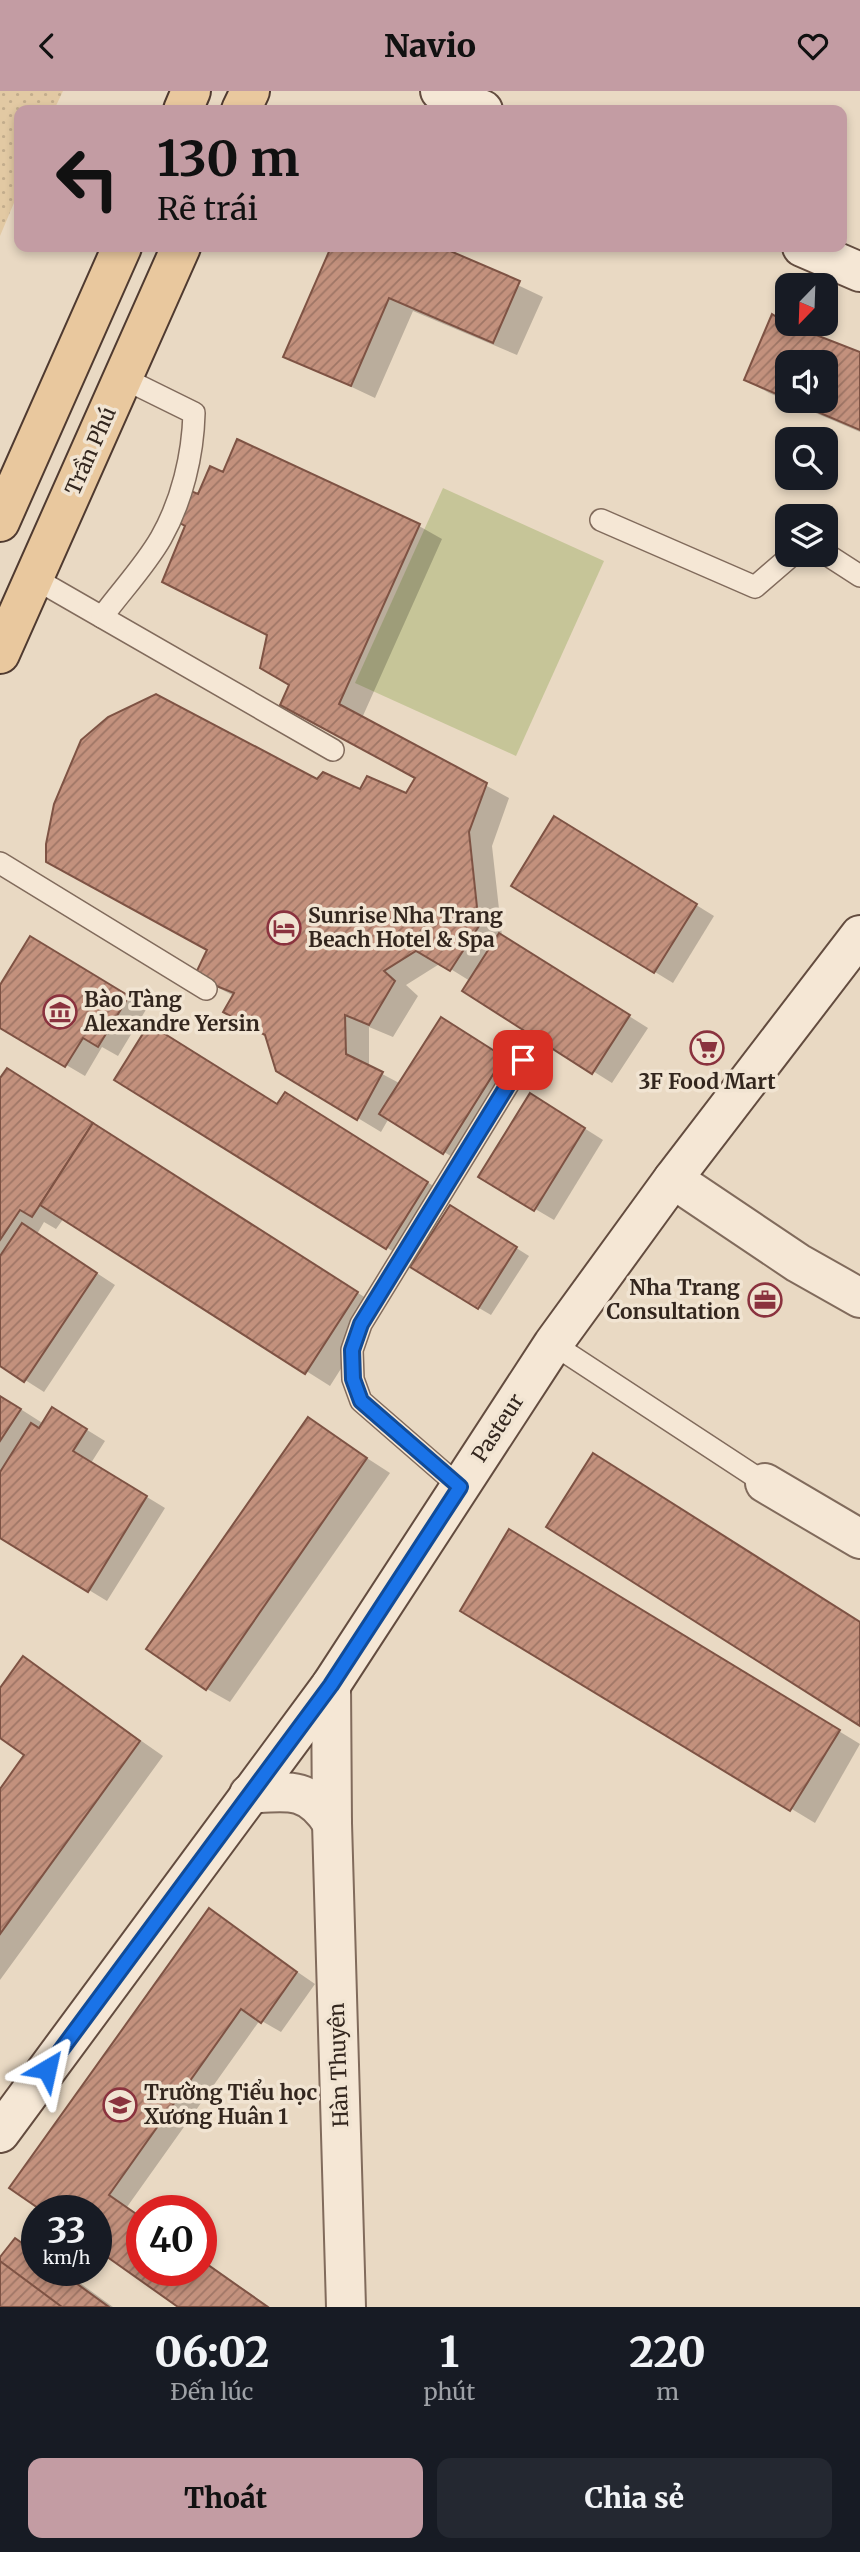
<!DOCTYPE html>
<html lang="vi">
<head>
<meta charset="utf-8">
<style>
	:root { --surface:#171b24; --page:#242831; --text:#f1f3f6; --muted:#9ea1a6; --accent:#c39ca3 }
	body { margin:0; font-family:Merriweather,serif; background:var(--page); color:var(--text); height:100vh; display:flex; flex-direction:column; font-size:26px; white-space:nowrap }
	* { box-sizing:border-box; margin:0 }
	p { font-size:23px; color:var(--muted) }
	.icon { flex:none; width:38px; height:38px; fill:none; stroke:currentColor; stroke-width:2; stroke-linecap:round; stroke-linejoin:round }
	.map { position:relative; height:2216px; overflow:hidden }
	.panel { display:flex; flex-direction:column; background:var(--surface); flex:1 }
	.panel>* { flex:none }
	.hud { position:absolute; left:14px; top:14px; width:833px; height:147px; border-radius:14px; box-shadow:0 4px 10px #0003; background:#c39ca3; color:#111; overflow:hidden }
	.needle { width:46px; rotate:203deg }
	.tools { position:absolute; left:775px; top:182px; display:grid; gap:14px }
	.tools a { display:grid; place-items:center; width:63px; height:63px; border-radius:14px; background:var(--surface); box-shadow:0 4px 10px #0003; font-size:35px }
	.speed { position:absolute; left:21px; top:2104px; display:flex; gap:14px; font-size:35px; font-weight:700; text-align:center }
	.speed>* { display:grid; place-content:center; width:91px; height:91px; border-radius:50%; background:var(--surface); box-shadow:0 4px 10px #0003; line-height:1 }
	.speed small { font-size:18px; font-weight:400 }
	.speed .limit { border:10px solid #d22; background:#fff; color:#111 }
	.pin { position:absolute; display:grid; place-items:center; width:60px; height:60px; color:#fff; margin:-30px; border-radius:14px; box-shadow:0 4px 10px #0006 }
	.me { position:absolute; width:77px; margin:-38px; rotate:36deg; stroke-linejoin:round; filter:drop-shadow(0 0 5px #0008) }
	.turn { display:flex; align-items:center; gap:24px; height:147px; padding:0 28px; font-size:32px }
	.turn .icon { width:91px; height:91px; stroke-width:2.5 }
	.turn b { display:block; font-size:49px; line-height:60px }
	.eta { display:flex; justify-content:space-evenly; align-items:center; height:119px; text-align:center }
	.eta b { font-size:42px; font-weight:800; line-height:49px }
	.cta { display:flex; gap:14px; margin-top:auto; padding:14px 28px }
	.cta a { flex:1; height:80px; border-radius:14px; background:var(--accent); color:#111; font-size:28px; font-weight:800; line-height:80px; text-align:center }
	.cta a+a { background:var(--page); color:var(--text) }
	header { display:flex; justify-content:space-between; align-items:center; height:91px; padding:0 28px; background:var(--accent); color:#111; font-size:32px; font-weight:800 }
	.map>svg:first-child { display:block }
	.grass { fill:#c6c598 }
	.sand { fill:url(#sand-dots) }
	.shadow { fill:#0003; fill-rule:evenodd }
	.building { fill:url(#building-hatch); stroke:#7e5344; stroke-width:2 }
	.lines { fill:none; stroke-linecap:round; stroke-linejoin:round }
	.lane-casing { stroke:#816b5c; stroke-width:24 }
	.street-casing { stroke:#816b5c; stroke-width:42 }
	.secondary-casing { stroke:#634c3f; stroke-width:42 }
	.primary-casing { stroke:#4f3a30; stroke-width:42 }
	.lane { stroke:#f5e7d5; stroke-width:21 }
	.street { stroke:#f5e7d5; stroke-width:38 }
	.secondary { stroke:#f5e7d5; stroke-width:38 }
	.primary { stroke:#e9c89e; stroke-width:38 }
	.route-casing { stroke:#114b97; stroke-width:18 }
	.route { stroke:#1a73e8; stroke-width:12 }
	.labels { text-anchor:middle; stroke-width:7; stroke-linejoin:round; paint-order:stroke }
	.street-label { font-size:21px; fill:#33261e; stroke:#f1e4d2 }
	.poi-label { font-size:21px; font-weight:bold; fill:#33261e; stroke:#f1e4d2; text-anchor:start }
</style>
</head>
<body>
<header><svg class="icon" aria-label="back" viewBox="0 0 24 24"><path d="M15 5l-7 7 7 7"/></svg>Navio<svg class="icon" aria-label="heart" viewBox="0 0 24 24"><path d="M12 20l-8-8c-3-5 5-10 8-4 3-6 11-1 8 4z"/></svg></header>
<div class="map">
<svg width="860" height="2216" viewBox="0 0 860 2216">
	<defs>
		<pattern id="sand-dots" width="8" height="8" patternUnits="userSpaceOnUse" patternTransform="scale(1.75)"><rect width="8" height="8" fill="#e2c9a3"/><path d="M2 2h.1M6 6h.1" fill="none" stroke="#c2ac8c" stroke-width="1.8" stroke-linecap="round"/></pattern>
		<pattern id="building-hatch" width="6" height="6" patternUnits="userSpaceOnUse" patternTransform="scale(1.75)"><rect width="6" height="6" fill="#c3917d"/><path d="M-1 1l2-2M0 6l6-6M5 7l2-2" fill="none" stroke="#9f7666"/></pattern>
	</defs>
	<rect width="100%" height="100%" fill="#e9d9c3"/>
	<path class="grass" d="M443,397L604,470L516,665L355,592Z"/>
	<path class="sand" d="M0,0H63L54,19H19V100L0,145Z"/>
	<g class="shadow">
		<path d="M333,156H448L446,160L543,206L517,264L413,220L375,307L286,265Z"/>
		<path d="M773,226L860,263V341L769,302L746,289ZM788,271H826V310H788Z"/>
		<path d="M224,383L419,435L442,448L362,627L509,707L492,755L502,845L648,937L612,992L464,899L470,890L441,872L406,894L418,905L393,946L369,936V976L401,993L461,939L522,978L462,1072L389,1027L381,1041L278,979L267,944L234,905L196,885L317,690L360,701L406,704L417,687L291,594L269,544L164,491L199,405Z"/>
		<path d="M573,738L714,825L673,892L655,881Z"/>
		<path d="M30,847L147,917L118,965L102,956L85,985L0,935V898Z"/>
		<path d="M8,979L380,1216L330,1295L64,1127L56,1138L44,1131L37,1143L115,1194L44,1301L0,1273V991Z"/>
		<path d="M117,988L309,1017L451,1106L410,1171Z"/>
		<path d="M549,1015L603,1049L554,1129L481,1086Z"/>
		<path d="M463,1123L529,1165L491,1224L479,1217Z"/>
		<path d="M0,1305L44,1333L71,1329L105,1350L91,1372L165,1417L107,1510L0,1445Z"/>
		<path d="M308,1329L390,1382L230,1611L207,1598Z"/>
		<path d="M533,1454L860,1653L815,1732L462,1519Z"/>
		<path d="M24,1568L163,1665L0,1889V1701L27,1664L0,1645V1600Z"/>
		<path d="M209,1820L315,1893L281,1941L260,1929L127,2116L142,2126V2179H201V2168L269,2216H181L96,2156V2119H44L12,2096Z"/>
		<path d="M15,2149L37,2161V2179H62L113,2216H0V2169Z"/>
	</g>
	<g class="building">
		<path d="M331,156H441L520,190L493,252L389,207L351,295L283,266Z"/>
		<path d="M772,223L788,233L860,261V339L792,310H826V271H788V308L744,289Z"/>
		<path d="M237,348L420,433L339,613L487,692L469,741L479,835L450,880L416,860L384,880L395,890L369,934L345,924L346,963L383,981L357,1029L276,980L265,944L223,921L234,902L194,886L207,859L46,771V753L54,713L81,649L108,626L156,603L317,688L323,681L360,698L367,685L406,702L415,687L280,614L289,594L260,577L267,544L162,491L185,435L169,426L181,396L198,403L210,375L223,381Z"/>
		<path d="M554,725L697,813L654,882L511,795Z"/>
		<path d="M499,842L630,924L592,983L462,900Z"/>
		<path d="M30,845L129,905L98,956L83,947L65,976L0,937V894Z"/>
		<path d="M441,926L504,966L443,1063L379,1023Z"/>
		<path d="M149,933L277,1013L285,1001L428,1091L386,1158L114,989Z"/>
		<path d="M7,977L93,1032L32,1126L20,1119L0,1149V987Z"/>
		<path d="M530,1002L585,1037L534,1120L478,1086Z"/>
		<path d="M93,1032L358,1201L305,1283L40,1114Z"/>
		<path d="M450,1114L517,1156L478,1218L410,1176Z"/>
		<path d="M22,1132L97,1182L24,1291L0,1275V1165Z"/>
		<path d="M0,1305L21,1318L0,1350Z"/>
		<path d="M52,1316L87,1338L73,1360L147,1405L88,1501L0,1447V1381L31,1332L39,1337Z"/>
		<path d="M308,1326L367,1367L206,1599L146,1558Z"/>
		<path d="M593,1362L860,1531V1635L546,1436Z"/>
		<path d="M509,1438L840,1639L790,1720L460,1520Z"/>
		<path d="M23,1565L140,1650L0,1843V1698L24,1664L0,1647V1597Z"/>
		<path d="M209,1817L297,1881L261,1932L241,1918L109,2104L142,2127V2179H201V2169L268,2216H178L96,2158V2119H41L9,2097Z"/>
		<path d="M15,2147L37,2163V2179H58L109,2216H0V2166Z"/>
		<path d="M0,2170L62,2216H0Z"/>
	</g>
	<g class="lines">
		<defs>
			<g id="lane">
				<path d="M601,429L755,496L792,464"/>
				<path d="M826,463L860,485"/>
				<path d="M34,487L333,659"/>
				<path d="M102,526C121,500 145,475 161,447C182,410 193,364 194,322L123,287"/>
				<path d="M0,772L206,898"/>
				<path d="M553,1253L765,1392"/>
				<path d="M460,1396L361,1310L353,1288L352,1259L361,1233L523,969"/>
			</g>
			<g id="street">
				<path d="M673,1088L798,1172L860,1207"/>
				<path d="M765,1392L860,1448"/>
				<path d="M331,1594L332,1732L346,2216"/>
				<path d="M249,1703C287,1700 309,1695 332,1732"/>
			</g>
			<g id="secondary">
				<path d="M440,0L483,19"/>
				<path d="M802,156L860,181"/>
				<path d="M0,2042L331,1594L553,1253L673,1088L860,844"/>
			</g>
			<g id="primary">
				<path d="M183,19L191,0"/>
				<path d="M241,19L250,0"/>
				<path d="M0,431L122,156"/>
				<path d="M0,563L181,156"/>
			</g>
		</defs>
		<use href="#lane" class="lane-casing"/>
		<use href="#street" class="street-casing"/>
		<use href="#secondary" class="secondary-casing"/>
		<use href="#primary" class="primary-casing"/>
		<use href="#lane" class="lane"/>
		<use href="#street" class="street"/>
		<use href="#secondary" class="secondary"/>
		<use href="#primary" class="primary"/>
	</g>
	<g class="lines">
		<defs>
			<path id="route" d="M47,1978L331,1594L460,1396L361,1310L353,1288L352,1259L361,1233L523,969"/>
		</defs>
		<use href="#route" class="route-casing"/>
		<use href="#route" class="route"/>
	</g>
	<defs>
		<symbol id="hotel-ring" viewBox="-11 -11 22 22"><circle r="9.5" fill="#f1e4d2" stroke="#8a323e" stroke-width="1.5"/><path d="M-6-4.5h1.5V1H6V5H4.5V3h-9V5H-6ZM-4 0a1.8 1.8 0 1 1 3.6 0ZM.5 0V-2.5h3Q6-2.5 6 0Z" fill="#8a323e"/></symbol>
		<symbol id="museum-ring" viewBox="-11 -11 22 22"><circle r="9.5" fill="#f1e4d2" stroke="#8a323e" stroke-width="1.5"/><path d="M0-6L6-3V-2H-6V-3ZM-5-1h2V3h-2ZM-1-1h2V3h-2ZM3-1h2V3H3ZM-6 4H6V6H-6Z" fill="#8a323e"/></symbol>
		<symbol id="supermarket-ring" viewBox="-11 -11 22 22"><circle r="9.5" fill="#f1e4d2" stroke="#8a323e" stroke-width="1.5"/><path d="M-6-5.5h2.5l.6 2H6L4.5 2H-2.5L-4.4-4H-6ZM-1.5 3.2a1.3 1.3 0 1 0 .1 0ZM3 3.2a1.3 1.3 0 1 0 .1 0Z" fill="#8a323e"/></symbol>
		<symbol id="office-ring" viewBox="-11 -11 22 22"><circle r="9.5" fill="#f1e4d2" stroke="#8a323e" stroke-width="1.5"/><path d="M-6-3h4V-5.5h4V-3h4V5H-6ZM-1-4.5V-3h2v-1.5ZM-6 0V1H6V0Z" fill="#8a323e"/></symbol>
		<symbol id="school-ring" viewBox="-11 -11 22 22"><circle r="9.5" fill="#f1e4d2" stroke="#8a323e" stroke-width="1.5"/><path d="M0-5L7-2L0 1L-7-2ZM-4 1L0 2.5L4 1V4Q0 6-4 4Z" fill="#8a323e"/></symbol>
	</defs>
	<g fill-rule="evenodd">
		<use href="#hotel-ring" x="265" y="818" width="38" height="38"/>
		<use href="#museum-ring" x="41" y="902" width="38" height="38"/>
		<use href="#supermarket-ring" x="688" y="938" width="38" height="38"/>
		<use href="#office-ring" x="746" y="1190" width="38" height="38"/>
		<use href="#school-ring" x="101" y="1995" width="38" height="38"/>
	</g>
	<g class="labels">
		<g class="street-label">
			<text transform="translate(91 360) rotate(-66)" y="7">Trần Phú</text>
			<text transform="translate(498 1337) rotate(-57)" y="7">Pasteur</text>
			<text transform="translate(339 1974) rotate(-92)" y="7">Hàn Thuyên</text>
		</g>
		<g class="poi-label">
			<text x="308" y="832">Sunrise Nha Trang<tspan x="308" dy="24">Beach Hotel &amp; Spa</tspan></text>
			<text x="84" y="916">Bào Tàng<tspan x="84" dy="24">Alexandre Yersin</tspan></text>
			<text x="707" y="998" text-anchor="middle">3F Food Mart</text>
			<text x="740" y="1204" text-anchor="end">Nha Trang<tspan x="740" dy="24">Consultation</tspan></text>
			<text x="144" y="2009">Trường Tiểu học<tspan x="144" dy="24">Xương Huân 1</tspan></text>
		</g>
	</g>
</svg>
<div class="tools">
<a><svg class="needle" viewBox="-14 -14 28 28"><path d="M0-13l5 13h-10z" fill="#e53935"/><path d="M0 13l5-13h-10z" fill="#9ea1a6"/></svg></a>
<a><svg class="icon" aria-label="sound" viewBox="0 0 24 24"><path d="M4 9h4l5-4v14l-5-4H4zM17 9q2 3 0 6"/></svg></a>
<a><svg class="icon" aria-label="search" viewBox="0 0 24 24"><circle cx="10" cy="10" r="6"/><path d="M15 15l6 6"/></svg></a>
<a><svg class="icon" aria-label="layers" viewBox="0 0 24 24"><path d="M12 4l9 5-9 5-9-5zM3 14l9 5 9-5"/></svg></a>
</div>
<div class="speed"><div>33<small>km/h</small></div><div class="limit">40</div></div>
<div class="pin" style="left:523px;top:969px;background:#d93025"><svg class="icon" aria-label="arrive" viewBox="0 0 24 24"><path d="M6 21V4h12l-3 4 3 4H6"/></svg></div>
<svg class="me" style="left:47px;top:1978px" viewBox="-20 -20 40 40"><path d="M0-17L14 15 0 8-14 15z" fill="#1a73e8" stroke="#fff" stroke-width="4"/></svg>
<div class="hud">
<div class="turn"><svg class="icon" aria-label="left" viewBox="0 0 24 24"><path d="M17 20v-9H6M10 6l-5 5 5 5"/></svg><div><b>130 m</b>Rẽ trái</div></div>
</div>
</div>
<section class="panel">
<div class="eta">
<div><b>06:02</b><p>Đến lúc</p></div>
<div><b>1</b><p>phút</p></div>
<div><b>220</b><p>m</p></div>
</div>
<div class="cta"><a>Thoát</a><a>Chia sẻ</a></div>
</section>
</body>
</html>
